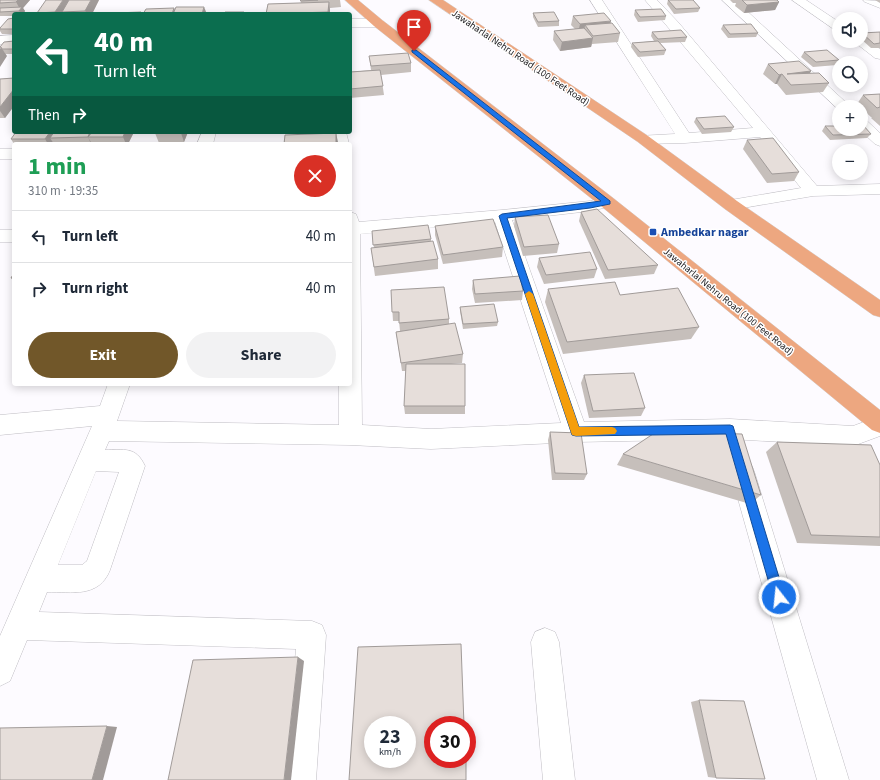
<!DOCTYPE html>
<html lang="en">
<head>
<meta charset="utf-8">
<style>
	:root { --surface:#fff; --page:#f2f2f3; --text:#1f2937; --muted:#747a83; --line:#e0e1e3; --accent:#715729 }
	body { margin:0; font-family:"Source Sans 3",sans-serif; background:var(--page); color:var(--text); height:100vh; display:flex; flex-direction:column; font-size:15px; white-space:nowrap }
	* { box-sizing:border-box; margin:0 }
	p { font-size:13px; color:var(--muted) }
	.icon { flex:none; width:22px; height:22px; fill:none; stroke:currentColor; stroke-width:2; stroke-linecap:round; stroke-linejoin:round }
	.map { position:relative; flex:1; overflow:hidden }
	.sheet { position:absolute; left:12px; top:142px; width:340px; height:244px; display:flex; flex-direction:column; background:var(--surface); border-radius:4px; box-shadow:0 2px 10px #0003 }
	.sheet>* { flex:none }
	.top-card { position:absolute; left:12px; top:12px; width:340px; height:122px; border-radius:4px; box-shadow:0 2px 10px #0003; background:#0b6e4f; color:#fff; overflow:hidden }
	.buttons { position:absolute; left:832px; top:12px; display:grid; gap:8px }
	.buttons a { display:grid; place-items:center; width:36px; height:36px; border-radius:50%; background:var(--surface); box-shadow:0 2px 10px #0003; font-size:20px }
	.speed { position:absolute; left:364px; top:716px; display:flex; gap:8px; font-size:20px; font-weight:700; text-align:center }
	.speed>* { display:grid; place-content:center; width:52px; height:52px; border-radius:50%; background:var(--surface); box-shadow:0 2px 10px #0003; line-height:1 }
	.speed small { font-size:10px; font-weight:400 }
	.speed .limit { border:6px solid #d22; background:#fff; color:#111 }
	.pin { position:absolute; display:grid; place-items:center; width:34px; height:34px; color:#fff; margin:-41px -17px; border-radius:50% 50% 50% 0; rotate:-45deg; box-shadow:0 0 4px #0007 }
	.pin .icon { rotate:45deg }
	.me { position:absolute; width:44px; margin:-22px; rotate:344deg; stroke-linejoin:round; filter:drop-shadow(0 0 3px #0008) }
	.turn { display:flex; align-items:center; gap:14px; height:84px; padding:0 16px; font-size:18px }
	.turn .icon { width:52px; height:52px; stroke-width:2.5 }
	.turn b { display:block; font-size:28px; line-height:34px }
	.then { display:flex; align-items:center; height:38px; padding:0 16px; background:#0003; gap:8px; font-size:15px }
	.round { display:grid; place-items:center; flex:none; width:42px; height:42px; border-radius:21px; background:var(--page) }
	.head { display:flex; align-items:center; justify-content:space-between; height:68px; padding:0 16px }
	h1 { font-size:24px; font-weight:700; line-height:30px; color:#1e9e55 }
	.button { display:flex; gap:8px; margin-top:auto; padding:8px 16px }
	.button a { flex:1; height:46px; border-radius:24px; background:var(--accent); color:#fff; font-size:16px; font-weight:700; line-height:46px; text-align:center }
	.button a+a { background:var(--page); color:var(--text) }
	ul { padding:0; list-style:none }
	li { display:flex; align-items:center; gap:12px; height:52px; padding:0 16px; border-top:1px solid var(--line) }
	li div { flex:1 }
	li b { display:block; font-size:15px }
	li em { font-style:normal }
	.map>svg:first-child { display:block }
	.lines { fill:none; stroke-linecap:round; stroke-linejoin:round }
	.minor-casing { stroke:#bfbdc3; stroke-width:1 }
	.major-casing { stroke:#d6d6d7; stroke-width:1 }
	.minor { fill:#fff; fill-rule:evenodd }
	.major { fill:#eda780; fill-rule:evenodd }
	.wall { fill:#c6bfbb }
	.shaded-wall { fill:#a19b99 }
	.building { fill:#e6deda; stroke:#a19b99; fill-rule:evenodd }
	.route { fill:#1a73e8; stroke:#114b97 }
	.slow { fill:#f59e0b }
	.transit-dot { fill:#1a4fb4; stroke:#fff; stroke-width:1.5 }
	.labels { text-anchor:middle; stroke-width:3; stroke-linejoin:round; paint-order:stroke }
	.far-street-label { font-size:10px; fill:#1e1d20; stroke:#fff }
	.transit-label { font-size:12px; font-weight:bold; fill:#164399; stroke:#fff; text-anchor:start }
</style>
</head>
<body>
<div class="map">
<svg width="880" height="780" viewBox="0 0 880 780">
	<rect width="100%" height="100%" fill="#fdfbff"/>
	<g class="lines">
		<defs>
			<g id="minor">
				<path d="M590,0H602L689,133L753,128L645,0H657L678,22L817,186L880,184V194L813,196L731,210L725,209L723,205L725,201L801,188L760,137L685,143L643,144L638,142L635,139L638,136L675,134Z"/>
				<path d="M722,0H735L851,107H839V110Z"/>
				<path d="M792,0H806L839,22V31L835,30Z"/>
				<path d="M863,0L880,1V8L865,2Z"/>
				<path d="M350,19H378L382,20L384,23L382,26L378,27H350Z"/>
				<path d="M14,35V43L0,44V36Z"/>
				<path d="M861,38L880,49V59L875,58L853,41H861Z"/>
				<path d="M861,119L866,120L880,133V146L875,144L859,129H861Z"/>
				<path d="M202,132H216L213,144H197Z"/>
				<path d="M332,132H346L349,144H333Z"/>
				<rect x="0" y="149" width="14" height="10"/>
				<path d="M607,197L613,198L615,202L613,206L590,211L512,220L584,422L730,419L853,426L880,416V436L853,446L730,439L576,442L431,449L350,445L109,441L105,450C124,450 136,446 145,466L110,570C99,598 72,592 47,592L39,612L312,621L322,625L326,635L316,780H284L296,649L27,640L10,681L0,686V636L92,426L0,435V415L100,406L108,384H130L117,421L339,425V384H350V212L356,214L359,222L502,210L590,201ZM495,222L561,423L431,429L362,425L360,234ZM96,471L119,472L87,561L82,565H58Z"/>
				<rect x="0" y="230" width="14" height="12"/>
				<path d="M743,463L752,466L755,474L849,780H817L731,474L734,466Z"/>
				<path d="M545,628L555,632L559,642L575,780H543L531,642L535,632Z"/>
			</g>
			<g id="major">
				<path d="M345,0H358L382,20L613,198L880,410V433L872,430L601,206L374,26Z"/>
				<path d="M429,0H443L648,136L737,201L880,300V317L873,315L725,209L638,142Z"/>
			</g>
		</defs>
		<use href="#minor" class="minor-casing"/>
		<use href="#major" class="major-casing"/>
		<use href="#minor" class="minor"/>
		<use href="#major" class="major"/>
	</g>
	<g class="wall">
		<path d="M0,0H30L23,8L25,11L23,14H14V16H0Z"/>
		<path d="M99,0L92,14H38L37,13Z"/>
		<path d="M300,0H340L341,7L330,8V14H266L268,4L301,3Z"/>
		<path d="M668,0H693L700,8L698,12L674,14L667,4Z"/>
		<path d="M730,0H777L779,2L775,10L744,13L735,6L736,3H733Z"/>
		<path d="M875,0H880V3Z"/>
		<path d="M635,10L666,16L665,20L638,22L634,15Z"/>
		<path d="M533,13L559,21V26L538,27L533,17Z"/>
		<path d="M573,16L611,23L620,33L618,42L592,44L591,47L560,51L553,40L554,31L575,29L571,25Z"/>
		<path d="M14,18V34H2L0,31V28Z"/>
		<path d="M723,25L758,33L756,37L728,38L721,29Z"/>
		<path d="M652,32L687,37L685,42L660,43L666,50L664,55L638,57L631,47L632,43L654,41L651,36Z"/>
		<path d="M880,32V48H871L861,39V35L862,33Z"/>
		<path d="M14,41V54H5L7,56L0,47Z"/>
		<path d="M804,52L839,60L837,65L813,67L801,57Z"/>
		<path d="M369,56L411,63V72L381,75L384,95L350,98V72L371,70Z"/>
		<path d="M768,64L811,71L810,73L829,83L823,92L786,95L777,84H775L763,74Z"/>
		<path d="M14,78V106L5,118H0V79Z"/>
		<path d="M880,94V126L871,118L872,117H871L861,108V107H860L857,104L863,95Z"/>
		<path d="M696,118L734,127L731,132L702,134L694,122Z"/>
		<path d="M825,126L871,134L867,138L830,140L822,131Z"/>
		<path d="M16,132H134L128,144H14L11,139Z"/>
		<path d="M188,132L184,142L159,143L155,133Z"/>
		<path d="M747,140L799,172L794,181L767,183L743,149Z"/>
		<path d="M581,212L658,265L654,274L605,279L579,221Z"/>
		<path d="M515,217L559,244L557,253L523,256L514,226Z"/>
		<path d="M435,226L503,247L502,257L443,264L435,235Z"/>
		<path d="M372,231L431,239V241L438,259V269L375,276L371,248H374Z"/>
		<path d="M539,258L597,269L594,278L544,284L537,267Z"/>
		<path d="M14,273V282L11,278Z"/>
		<path d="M473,280L523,291L522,300L475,303L472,289Z"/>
		<path d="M548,289L620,295L699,327L691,339L563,354L545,302Z"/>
		<path d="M391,290L449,319V324L463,354L462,363L451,364L465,406V414H405L404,406L406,371H402L396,332L400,331L399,321H393Z"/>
		<path d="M460,307L498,322L497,326L463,329L460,311Z"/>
		<path d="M584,375L645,408L641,416L589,418L581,383Z"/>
		<path d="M550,432L587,474L584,480H552L548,440Z"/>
		<path d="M777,442L880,465V546L797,543L766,452Z"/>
		<path d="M623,454L761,495L750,504L617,465Z"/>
		<path d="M699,700L716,778L708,777L691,702Z"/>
	</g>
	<g class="shaded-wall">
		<path d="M18,0H30L23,8L25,11L23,14H21L19,11L20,9L16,2Z"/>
		<path d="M63,0H73L62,12L63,14H56L55,12Z"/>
		<path d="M91,0H99L92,14H87L85,11Z"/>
		<path d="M329,2L330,11V14H329L328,12Z"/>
		<path d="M779,2L775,10L744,13L747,5Z"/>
		<path d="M204,7L207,14H202Z"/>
		<path d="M174,8L177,14H172Z"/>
		<path d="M611,21L609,30L585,25L584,33H578L580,24Z"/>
		<path d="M593,38L591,47L560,51L562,42Z"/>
		<path d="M1,47L7,56L0,67V49Z"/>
		<path d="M811,71L806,80L787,74Z"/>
		<path d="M782,74L777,84H775L779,75Z"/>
		<path d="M14,89V106L5,118L0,111V107Z"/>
		<path d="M50,132H61L50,138L54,144H48L45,139Z"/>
		<path d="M90,132H101L88,137L92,144H91L88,137Z"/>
		<path d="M125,132H134L128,144H126L123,137Z"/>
		<path d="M181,132H188L184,142L181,133Z"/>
		<path d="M336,133L338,142V144H336Z"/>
		<path d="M298,657L304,661L291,780H284Z"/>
		<path d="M107,726L117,727L103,780H92Z"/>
	</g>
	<g class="building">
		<path d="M0,0H18L16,2L0,3Z"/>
		<path d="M46,0H63L55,12L37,13Z"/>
		<path d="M69,0H91L85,11L62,12Z"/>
		<path d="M300,0H318L301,1Z"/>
		<path d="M668,0H693L700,8L676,9Z"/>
		<path d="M742,0H777L779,2L747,5Z"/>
		<path d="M329,2L328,12L266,14L268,4Z"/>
		<path d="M22,7L19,11L0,12V8Z"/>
		<path d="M176,7H204L202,14H173Z"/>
		<path d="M174,8L172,14H143L146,9Z"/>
		<path d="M661,9L666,16L640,17L635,10Z"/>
		<path d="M141,12L140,14H114L115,13Z"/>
		<path d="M225,12H244L243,14H225Z"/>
		<path d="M554,12L559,21L538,22L533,13Z"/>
		<path d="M604,13L611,21L580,24L573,16Z"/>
		<path d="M14,18V29H0V28L8,19Z"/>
		<path d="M612,23L620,33L593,36L585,25Z"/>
		<path d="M751,24L758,33L730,34L723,25Z"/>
		<path d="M584,28L593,38L562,42L554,31Z"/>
		<path d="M681,30L687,37L658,39L652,32Z"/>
		<path d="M880,32V43L874,44L862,33Z"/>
		<path d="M14,41V49H2L1,47H0L4,42Z"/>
		<path d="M658,41L666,50L640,52L632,43Z"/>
		<path d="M827,50L839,60L816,62L804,52Z"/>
		<path d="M408,53L411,63L371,66L369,56Z"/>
		<path d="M799,61L811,71L787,74L819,73L829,83L791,85L782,74L779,75L768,64Z"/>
		<path d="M380,70L383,86L350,89V72Z"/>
		<path d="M14,78V89L0,107V79Z"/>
		<path d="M880,94V107L877,108L863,95Z"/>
		<path d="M725,116L734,127L704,129L696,118Z"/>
		<path d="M861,125H863L871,134L833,135L825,126H839V129H861Z"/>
		<path d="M16,132H50L45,139H11Z"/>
		<path d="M54,132H90L88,137L50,138Z"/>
		<path d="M92,132H125L123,137H88Z"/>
		<rect x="155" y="132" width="26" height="1"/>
		<path d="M336,133V144H284L285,135Z"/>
		<path d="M773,138L799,172L772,174L747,140Z"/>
		<path d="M597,209L658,265L608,270L581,212Z"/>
		<path d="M548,215L559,244L524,247L515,217Z"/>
		<path d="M493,219L503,247L443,255L435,226Z"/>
		<path d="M428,225L431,239L373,245L372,231Z"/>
		<path d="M433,241L438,259L374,267L371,248Z"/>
		<path d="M590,252L597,269L546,275L539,258Z"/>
		<path d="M14,273V278H11Z"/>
		<path d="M520,276L523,291L475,294L473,280Z"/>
		<path d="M615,282L620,295L678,288L699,327L567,342L548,289Z"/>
		<path d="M444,287L449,319L399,323V312H392L391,290Z"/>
		<path d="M494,304L498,322L463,324L460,307Z"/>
		<path d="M455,323L463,354L401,363L396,332Z"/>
		<path d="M406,364H465V406H404Z"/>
		<path d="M634,373L645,408L593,411L584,375Z"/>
		<path d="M550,432L581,433L587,474L555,473Z"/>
		<path d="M656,432L742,434L761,495L623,454Z"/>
		<path d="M777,442L871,445L880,465V537L811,535Z"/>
		<path d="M461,644L464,725H433V759H466V780H349L358,647ZM373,725H407V759H373Z"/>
		<path d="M298,657L284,780H168L193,660Z"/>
		<path d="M699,700L744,701L765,779L716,778Z"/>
		<path d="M107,726L92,780H0V728Z"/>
	</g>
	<path class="route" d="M412,50H416L610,201V204L590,208L507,218L579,427L730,425L733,426L785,597L783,601L779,603L775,601L773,597L726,434L576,436L572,435L499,216L502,214L601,201L412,52Z"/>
	<path class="slow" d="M529,291L533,294L579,427H612L615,428L617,431L615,434L576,436L572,435L525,294Z"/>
	<rect class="transit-dot" x="649" y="228" width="8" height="8" rx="2"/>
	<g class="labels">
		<g class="far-street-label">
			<text transform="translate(521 57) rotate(34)" y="4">Jawaharlal Nehru Road (100 Feet Road)</text>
			<text transform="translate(729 301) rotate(39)" y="4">Jawaharlal Nehru Road (100 Feet Road)</text>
		</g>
		<g class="transit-label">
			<text x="661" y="236">Ambedkar nagar</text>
		</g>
	</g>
</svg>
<div class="buttons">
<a><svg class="icon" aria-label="sound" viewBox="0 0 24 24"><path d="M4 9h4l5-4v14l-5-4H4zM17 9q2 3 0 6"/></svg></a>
<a><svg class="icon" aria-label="search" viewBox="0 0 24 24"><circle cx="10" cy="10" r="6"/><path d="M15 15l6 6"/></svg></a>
<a>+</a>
<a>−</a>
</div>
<div class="speed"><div>23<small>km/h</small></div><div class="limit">30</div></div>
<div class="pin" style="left:414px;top:51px;background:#d93025"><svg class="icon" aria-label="arrive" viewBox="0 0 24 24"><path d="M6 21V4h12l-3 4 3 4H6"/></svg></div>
<svg class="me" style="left:779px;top:597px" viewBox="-20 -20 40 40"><circle r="17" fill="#1a73e8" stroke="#fff" stroke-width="3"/><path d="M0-11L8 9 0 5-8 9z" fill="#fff"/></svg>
<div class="top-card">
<div class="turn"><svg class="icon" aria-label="left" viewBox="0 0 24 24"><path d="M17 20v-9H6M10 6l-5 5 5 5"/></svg><div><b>40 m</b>Turn left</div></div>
<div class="then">Then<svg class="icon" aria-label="right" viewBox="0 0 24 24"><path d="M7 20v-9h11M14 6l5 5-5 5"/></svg></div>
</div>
<section class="sheet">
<div class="head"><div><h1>1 min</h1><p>310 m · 19:35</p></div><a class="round" style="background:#d93025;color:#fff"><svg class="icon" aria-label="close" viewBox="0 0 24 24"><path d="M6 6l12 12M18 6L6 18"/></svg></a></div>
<ul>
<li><svg class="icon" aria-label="left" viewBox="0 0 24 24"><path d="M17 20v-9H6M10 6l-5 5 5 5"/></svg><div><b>Turn left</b></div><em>40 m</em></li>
<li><svg class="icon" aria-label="right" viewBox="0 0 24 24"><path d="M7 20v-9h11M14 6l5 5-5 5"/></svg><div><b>Turn right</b></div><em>40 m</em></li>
</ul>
<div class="button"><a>Exit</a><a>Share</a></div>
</section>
</div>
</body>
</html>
